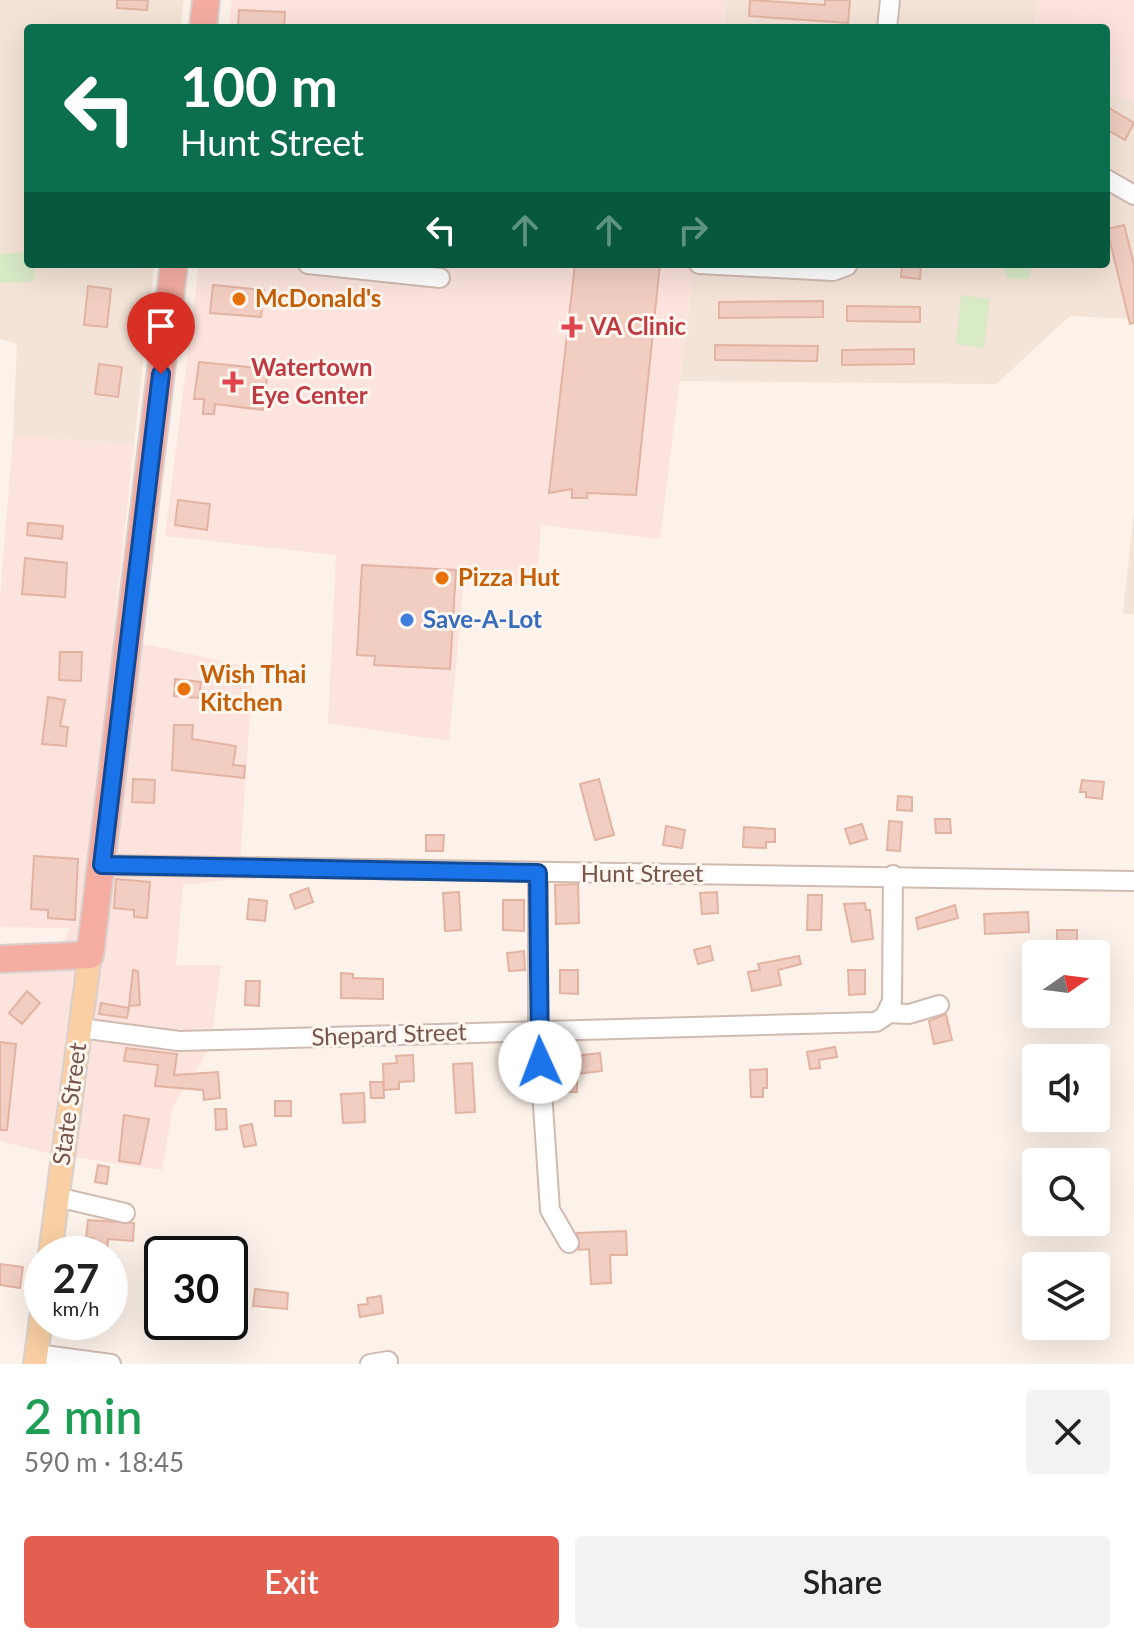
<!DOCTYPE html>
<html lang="en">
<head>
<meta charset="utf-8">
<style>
	:root { --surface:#fff; --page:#f2f2f2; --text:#222; --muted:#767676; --accent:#e36051 }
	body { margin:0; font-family:Lato,sans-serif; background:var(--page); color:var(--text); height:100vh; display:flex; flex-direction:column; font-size:30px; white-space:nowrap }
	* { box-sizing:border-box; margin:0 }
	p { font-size:26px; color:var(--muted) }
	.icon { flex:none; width:44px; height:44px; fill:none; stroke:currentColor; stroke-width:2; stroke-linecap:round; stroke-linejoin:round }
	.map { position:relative; height:1364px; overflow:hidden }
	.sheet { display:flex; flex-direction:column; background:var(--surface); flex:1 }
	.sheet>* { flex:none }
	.hud { position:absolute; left:24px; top:24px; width:1086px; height:244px; border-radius:8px; box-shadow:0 8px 32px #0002; background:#0b6e4f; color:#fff; overflow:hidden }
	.needle { width:52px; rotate:76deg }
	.controls { position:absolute; left:1022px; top:940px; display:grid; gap:16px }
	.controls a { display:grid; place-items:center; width:88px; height:88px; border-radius:8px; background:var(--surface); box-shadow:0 8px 32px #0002; font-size:40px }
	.speed { position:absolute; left:24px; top:1236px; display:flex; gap:16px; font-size:40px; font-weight:700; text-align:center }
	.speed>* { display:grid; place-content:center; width:104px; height:104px; border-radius:50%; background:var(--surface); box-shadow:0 8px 32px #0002; line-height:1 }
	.speed small { font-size:20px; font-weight:400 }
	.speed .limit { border:4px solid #111; border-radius:12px; background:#fff; color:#111 }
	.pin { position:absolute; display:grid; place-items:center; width:68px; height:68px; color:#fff; margin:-82px -34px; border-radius:50% 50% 50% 0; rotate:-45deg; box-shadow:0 0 8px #0007 }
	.pin .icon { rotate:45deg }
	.me { position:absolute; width:88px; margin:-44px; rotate:358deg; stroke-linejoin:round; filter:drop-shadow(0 0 6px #0008) }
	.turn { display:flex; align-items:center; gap:28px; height:168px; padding:0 24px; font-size:36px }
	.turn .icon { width:104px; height:104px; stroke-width:2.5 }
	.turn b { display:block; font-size:56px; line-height:68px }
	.lanes { display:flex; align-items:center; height:76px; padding:0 24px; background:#0003; justify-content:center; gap:40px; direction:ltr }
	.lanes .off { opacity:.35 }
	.round { display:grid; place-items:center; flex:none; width:84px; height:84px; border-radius:8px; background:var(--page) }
	.head { display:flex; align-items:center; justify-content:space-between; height:136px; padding:0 24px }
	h1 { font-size:48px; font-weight:600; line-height:60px; color:#1e9e55 }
	.action { display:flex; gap:16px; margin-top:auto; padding:16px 24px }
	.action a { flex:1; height:92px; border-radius:8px; background:var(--accent); color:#fff; font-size:32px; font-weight:600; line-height:92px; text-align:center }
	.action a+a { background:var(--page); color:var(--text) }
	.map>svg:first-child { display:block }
	.residential { fill:#f4e3d7 }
	.commercial { fill:#fce3dd }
	.green { fill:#d9eac7 }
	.building { fill:#f1cec1; stroke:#e3b3a2; stroke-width:2 }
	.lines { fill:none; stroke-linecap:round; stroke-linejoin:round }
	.minor-casing { stroke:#d0bbb1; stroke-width:22 }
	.major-casing { stroke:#d9d0cd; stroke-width:26 }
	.highway-casing { stroke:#d9d0cd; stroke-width:30 }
	.minor { stroke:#fff; stroke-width:18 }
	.major { stroke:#f9cfa3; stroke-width:22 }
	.highway { stroke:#f5ada2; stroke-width:26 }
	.route-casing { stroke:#114b97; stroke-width:20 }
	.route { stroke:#1a73e8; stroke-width:14 }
	.food-dot { fill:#e8710a; stroke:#fff7ef; stroke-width:3 }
	.health-dot { fill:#e0444e; stroke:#fff7ef; stroke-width:3 }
	.shop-dot { fill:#3f7fe0; stroke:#fff7ef; stroke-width:3 }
	.labels { text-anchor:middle; stroke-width:6; stroke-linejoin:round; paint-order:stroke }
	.food-label { font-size:24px; font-weight:bold; fill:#c56008; stroke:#fff7ef; text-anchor:start }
	.health-label { font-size:24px; font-weight:bold; fill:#be3a42; stroke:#fff7ef; text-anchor:start }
	.shop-label { font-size:24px; font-weight:bold; fill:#366cbe; stroke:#fff7ef; text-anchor:start }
	.street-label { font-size:24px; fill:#76564d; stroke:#fff7ef }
</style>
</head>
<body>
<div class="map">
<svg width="1134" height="1364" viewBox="0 0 1134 1364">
	<rect width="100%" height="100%" fill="#fcf2e9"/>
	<g class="residential">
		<path d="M0,0H184L180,28H28V264H154L134,444L13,436L17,344L0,339Z"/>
		<path d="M727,0H1037L1035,28H724Z"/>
		<path d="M1106,92L1134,102V319L1070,316L996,384L680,381L694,264H1106Z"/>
		<path d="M1134,512V614L1123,613Z"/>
	</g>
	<g class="commercial">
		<path d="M232,0H727L724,28H229Z"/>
		<path d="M1037,0H1134V102L1106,92V28H1035Z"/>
		<path d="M199,264H694L660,539L541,525L537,585L464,580L449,741L328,723L336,555L165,536Z"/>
		<path d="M13,436L134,444L113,637L253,668L239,879L183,885L176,965H221L210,1048L173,1106L162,1170L52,1154L0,1141V975L53,969L70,928L0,927V596Z"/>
	</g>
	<g class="green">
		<path d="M28,252V264H34L35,281L0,283V254Z"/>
		<path d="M1003,264H1032L1029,279H1008Z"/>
		<path d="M961,295L990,299L984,348L956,344Z"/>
	</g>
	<g class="building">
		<path d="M117,0H148L147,10L117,8Z"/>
		<path d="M750,0L825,5V0H850L848,23L749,16Z"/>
		<path d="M239,10L285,12L284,28H238Z"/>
		<path d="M1106,106L1134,123L1125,140L1106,129Z"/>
		<path d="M1124,225L1134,264V323L1130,324L1107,229Z"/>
		<path d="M575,264H660L636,495L587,493V498H572V489L549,493Z"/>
		<path d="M902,264H921L920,279L901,277Z"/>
		<path d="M213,285L264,290L261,317L210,313Z"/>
		<path d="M88,286L111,289L107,327L84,325Z"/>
		<path d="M823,301V317L719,318V302Z"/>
		<path d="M847,306L920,307V322L847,321Z"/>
		<path d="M715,345L818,346L817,361L715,360Z"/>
		<path d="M914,349V364L842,365V350Z"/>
		<path d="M199,362L268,369L263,410L215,404L214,414H203L204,399H194Z"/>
		<path d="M99,364L122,367L118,397L95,394Z"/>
		<path d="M178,500L210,504L207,530L175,525Z"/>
		<path d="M28,523L63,526L62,539L27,535Z"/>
		<path d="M25,558L67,563L65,597L22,594Z"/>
		<path d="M362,565L456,570L450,669L374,665L375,656L357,655Z"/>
		<path d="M60,652H82L81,681L59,680Z"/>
		<path d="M175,679L201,682L199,698L174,696Z"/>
		<path d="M48,697L65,700L60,726L68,727L66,746L42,744Z"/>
		<path d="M174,725H193L192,739L236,746L233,765L245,766L244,778L172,770Z"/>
		<path d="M133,779L155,780L154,803L132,802Z"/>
		<path d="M599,779L614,835L595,840L580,784Z"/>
		<path d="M1082,780L1104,782L1102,799L1086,797V792H1080Z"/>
		<path d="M898,796L912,797V811L897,810Z"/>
		<path d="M935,819H950L951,833H936Z"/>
		<path d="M889,821L902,822L900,851L887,850Z"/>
		<path d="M862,824L867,839L850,844L845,829Z"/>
		<path d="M666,826L685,830L682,848L663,845Z"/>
		<path d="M744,827L775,829V842H766V848L743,847Z"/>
		<path d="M426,835H444L443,851H426Z"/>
		<path d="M34,856L78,859L75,920L48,918V910L31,909Z"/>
		<path d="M116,879L150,882L147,918L134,917V910L114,908Z"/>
		<path d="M578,884L579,923L556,924L555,885Z"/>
		<path d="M308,888L313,902L295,909L290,895Z"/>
		<path d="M459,892L461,930L445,931L443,893Z"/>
		<path d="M717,892L718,913L702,914L700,893Z"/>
		<path d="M808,895H822L821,930H807Z"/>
		<path d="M249,899L267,901L265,921L247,919Z"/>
		<path d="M503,900H524V931L503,930Z"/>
		<path d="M865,903L866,910H870L873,939L852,942L844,904Z"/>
		<path d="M955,905L958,918L918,929L916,918Z"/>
		<path d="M1028,912L1029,932L985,934L984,914Z"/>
		<rect x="1057" y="930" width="20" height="24"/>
		<path d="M710,946L713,960L698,964L694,950Z"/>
		<path d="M524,951L525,970L509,971L507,953Z"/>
		<path d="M799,956L801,964L778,970L781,985L752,991L748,972L760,970L758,964Z"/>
		<path d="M133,970L138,971L140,1005L129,1006Z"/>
		<path d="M560,970H578V994L560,993Z"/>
		<path d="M848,970H865V994L849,995Z"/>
		<path d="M341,973L353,974V978L383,979V999L341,998Z"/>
		<path d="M246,981H260L259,1006L245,1005Z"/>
		<path d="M27,991L40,1003L22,1024L9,1013Z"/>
		<path d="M101,1003L129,1008L127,1018L99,1014Z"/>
		<path d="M946,1014L952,1040L934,1044L929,1021Z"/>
		<path d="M0,1042L16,1044L7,1130H0Z"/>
		<path d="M835,1047L837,1057L819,1060L820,1068L810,1069L807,1052Z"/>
		<path d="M126,1048L177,1054L174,1075L218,1072L220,1098L204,1100L203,1090L155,1086L158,1065L124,1061Z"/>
		<path d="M600,1053L602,1071L577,1074V1092H559L558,1077H566L564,1057Z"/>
		<path d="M413,1055L414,1081L399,1082V1089L384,1090L383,1064L397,1063L396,1056Z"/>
		<path d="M472,1063L475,1112L456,1113L453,1064Z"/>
		<path d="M767,1069V1088H763V1097H751L750,1070Z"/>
		<path d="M370,1082H383L384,1098H371Z"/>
		<path d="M364,1093L365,1122L343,1123L341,1094Z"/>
		<rect x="275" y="1101" width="16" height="15"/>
		<path d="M215,1109H226L227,1129L216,1130Z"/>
		<path d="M124,1115L149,1119L140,1164L119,1161Z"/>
		<path d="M252,1124L256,1145L244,1147L240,1126Z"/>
		<path d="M98,1165L109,1167L107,1184L95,1182Z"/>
		<path d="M88,1220L134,1223L133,1241L108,1239L107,1254H92L94,1238H86Z"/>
		<path d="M626,1231L627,1255H610L611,1283L591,1284L589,1249L579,1250L577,1233Z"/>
		<path d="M0,1264L23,1267L20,1288L0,1285Z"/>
		<path d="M255,1289L288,1293L287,1309L253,1306Z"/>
		<path d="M381,1296L383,1313L360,1317L358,1305L368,1304L367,1298Z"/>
	</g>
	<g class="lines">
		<defs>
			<g id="minor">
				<path d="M887,28L890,0"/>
				<path d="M1106,179L1134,195"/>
				<path d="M308,264L440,278"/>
				<path d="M699,264L833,271L847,266"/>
				<path d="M102,865L1134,881"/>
				<path d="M538,873V1031L550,1210L569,1243"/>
				<path d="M887,1013L909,1014L939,1005"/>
				<path d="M80,1028L179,1041L876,1022L885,1016L892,1001L893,875"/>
				<path d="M57,1197L125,1213"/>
				<path d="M37,1354L111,1364"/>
				<path d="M370,1364L388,1361"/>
			</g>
			<g id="major">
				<path d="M50,1254L90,955"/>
				<path d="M35,1364L42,1312"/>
			</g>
			<g id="highway">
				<path d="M203,28L206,0"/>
				<path d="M0,959L90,955L174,264"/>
			</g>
		</defs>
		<use href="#minor" class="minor-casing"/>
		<use href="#major" class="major-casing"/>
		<use href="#highway" class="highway-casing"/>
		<use href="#minor" class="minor"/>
		<use href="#major" class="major"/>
		<use href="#highway" class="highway"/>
	</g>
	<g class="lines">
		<defs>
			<path id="route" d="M161,374L102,865L538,873L540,1062"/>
		</defs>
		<use href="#route" class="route-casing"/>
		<use href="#route" class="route"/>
	</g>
	<g class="food-dot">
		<circle cx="239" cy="299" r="8"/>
		<circle cx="442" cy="578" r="8"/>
		<circle cx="184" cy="689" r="8"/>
	</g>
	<g class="health-dot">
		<path d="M568 315h8v8h8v8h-8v8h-8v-8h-8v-8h8z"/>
		<path d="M229 370h8v8h8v8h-8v8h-8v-8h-8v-8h8z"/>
	</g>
	<circle class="shop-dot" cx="407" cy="620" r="8"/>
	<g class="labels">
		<g class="food-label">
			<text x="255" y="307">McDonald's</text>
			<text x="458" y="586">Pizza Hut</text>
			<text x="200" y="683">Wish Thai<tspan x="200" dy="28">Kitchen</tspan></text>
		</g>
		<g class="health-label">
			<text x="590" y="335">VA Clinic</text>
			<text x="251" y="376">Watertown<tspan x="251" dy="28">Eye Center</tspan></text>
		</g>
		<g class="shop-label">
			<text x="423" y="628">Save-A-Lot</text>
		</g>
		<g class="street-label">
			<text x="642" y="882">Hunt Street</text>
			<text transform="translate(389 1035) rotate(-2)" y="8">Shepard Street</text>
			<text transform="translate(70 1104) rotate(-82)" y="8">State Street</text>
		</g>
	</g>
</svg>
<div class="controls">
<a><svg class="needle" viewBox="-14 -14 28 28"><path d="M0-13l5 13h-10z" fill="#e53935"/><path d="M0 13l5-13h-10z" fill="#767676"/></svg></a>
<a><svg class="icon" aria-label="sound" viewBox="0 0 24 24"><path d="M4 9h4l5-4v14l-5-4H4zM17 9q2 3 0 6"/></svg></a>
<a><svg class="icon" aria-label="search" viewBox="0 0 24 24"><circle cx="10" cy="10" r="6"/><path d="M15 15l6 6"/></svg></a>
<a><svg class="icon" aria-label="layers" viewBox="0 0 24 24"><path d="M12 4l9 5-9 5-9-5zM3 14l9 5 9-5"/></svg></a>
</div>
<div class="speed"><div>27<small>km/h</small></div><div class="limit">30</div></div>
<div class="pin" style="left:161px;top:374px;background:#d93025"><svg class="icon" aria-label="arrive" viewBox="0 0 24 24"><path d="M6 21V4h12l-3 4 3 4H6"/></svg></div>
<svg class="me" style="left:540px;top:1062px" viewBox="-20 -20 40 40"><circle r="19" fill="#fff"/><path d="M0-13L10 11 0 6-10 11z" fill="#1a73e8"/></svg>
<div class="hud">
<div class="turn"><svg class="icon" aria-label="left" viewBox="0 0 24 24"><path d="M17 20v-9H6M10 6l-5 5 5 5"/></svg><div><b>100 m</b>Hunt Street</div></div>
<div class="lanes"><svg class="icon" aria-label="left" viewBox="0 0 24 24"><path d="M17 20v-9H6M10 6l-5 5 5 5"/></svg><svg class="icon off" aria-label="ahead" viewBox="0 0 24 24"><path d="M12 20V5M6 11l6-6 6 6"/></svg><svg class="icon off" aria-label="ahead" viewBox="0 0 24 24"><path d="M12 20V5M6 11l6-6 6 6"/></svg><svg class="icon off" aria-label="right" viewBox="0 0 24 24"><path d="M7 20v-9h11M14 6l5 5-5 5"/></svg></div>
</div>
</div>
<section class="sheet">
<div class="head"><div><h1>2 min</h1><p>590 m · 18:45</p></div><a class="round"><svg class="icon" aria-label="close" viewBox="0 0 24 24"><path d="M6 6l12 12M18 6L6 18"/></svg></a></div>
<div class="action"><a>Exit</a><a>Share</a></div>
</section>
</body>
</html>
